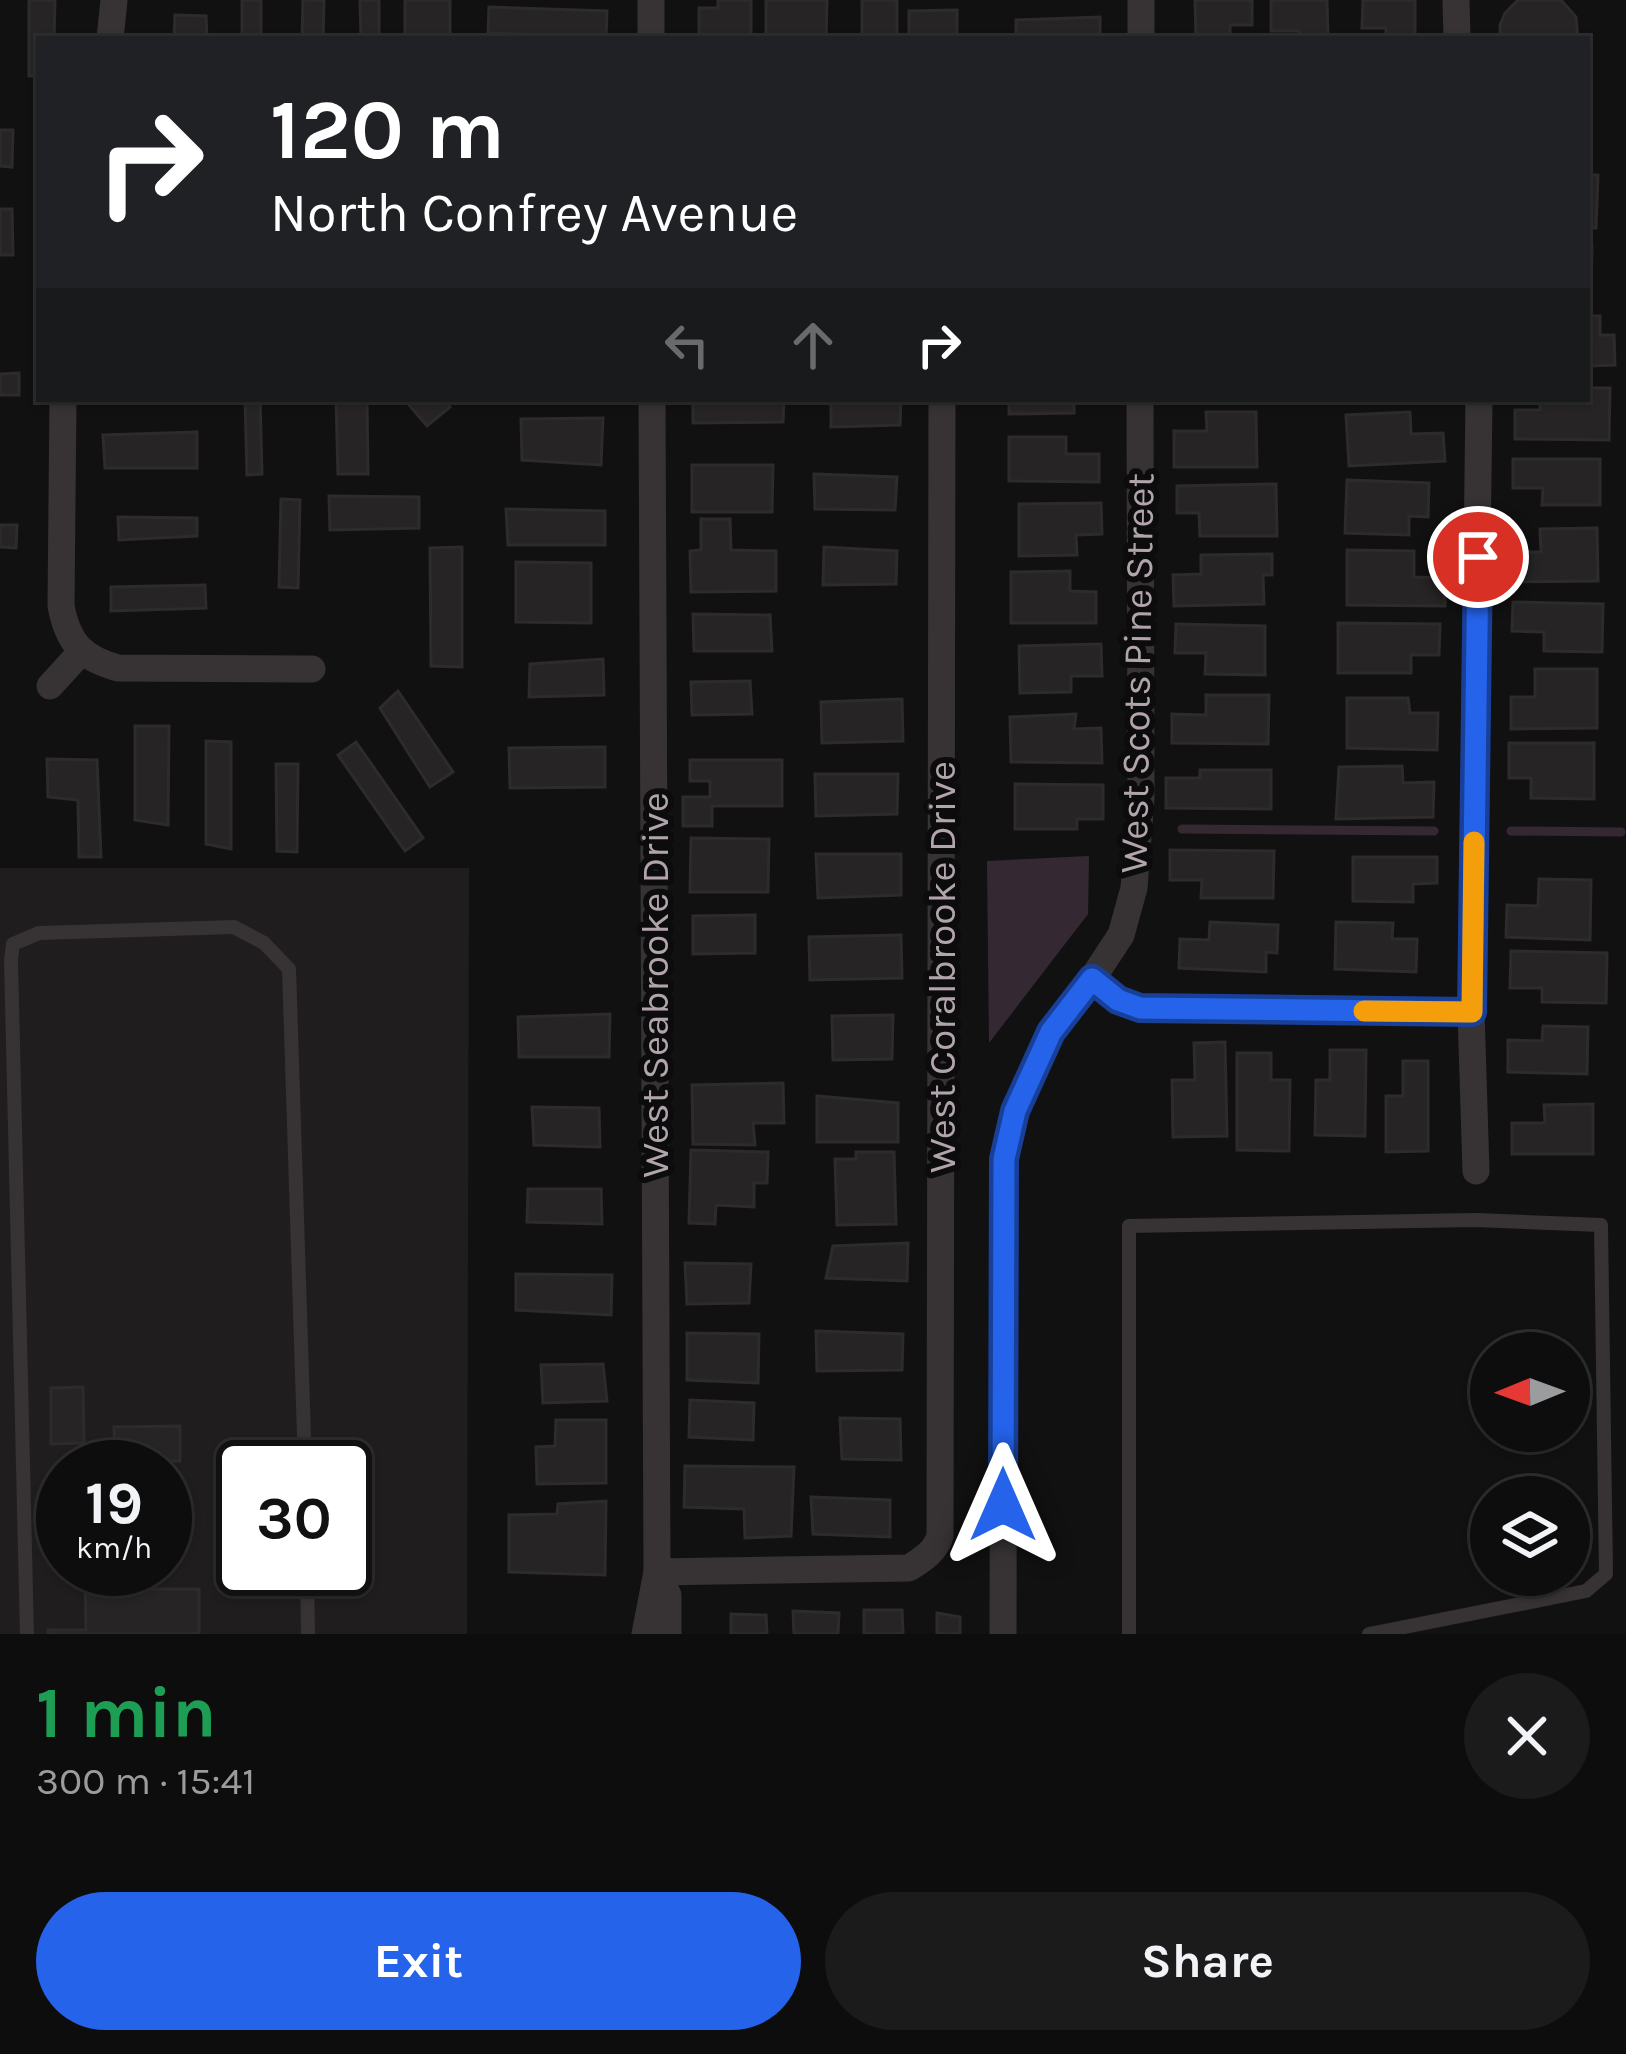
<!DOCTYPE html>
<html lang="en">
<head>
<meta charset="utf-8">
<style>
	:root { --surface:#0e0d0e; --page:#1c1b1c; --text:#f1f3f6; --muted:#9b9c9e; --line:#2e2d2e; --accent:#2563eb }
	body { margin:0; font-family:Karla,sans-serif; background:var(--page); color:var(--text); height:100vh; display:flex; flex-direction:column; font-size:45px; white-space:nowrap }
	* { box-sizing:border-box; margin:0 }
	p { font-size:39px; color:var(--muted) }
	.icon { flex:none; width:66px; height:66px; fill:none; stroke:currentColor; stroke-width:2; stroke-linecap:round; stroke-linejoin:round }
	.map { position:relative; height:1634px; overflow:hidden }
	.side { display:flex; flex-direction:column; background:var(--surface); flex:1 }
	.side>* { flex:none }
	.banner { position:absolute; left:36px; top:36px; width:1554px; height:366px; border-radius:0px; box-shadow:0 3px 9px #0004,0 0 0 3px var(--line); background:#202124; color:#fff; overflow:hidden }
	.needle { width:78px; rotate:269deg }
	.tools { position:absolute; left:1470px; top:1332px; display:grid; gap:24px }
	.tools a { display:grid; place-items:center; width:120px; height:120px; border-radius:50%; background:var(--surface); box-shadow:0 3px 9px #0004,0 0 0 3px var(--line); font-size:60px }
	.speed { position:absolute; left:36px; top:1440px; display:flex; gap:24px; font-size:60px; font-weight:700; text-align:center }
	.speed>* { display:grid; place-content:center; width:156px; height:156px; border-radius:50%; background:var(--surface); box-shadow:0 3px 9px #0004,0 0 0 3px var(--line); line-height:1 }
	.speed small { font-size:30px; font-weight:400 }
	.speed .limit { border:6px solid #111; border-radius:18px; background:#fff; color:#111 }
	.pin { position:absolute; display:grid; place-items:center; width:102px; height:102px; color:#fff; margin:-51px; border:6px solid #fff; border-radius:50%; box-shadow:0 3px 12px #0007 }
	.me { position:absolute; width:132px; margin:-66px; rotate:0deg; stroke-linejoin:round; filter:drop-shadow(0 0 9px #0008) }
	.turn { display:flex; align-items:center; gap:42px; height:252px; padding:0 36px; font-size:54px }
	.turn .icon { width:156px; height:156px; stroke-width:2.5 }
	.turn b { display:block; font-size:84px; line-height:102px }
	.lanes { display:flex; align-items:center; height:114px; padding:0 36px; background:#0003; justify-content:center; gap:60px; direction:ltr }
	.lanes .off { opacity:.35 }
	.round { display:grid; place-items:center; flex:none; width:126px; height:126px; border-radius:63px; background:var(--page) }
	.overview { display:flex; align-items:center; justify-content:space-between; height:204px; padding:0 36px }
	h1 { font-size:72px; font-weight:700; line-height:90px; color:#1e9e55 }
	.cta { display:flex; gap:24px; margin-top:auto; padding:24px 36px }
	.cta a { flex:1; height:138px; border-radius:72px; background:var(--accent); color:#fff; font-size:48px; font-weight:700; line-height:138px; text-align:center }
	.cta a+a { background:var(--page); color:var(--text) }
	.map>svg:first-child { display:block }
	.built { fill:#1f1d1e; fill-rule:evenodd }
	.water { fill:#342933 }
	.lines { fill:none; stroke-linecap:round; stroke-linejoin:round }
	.stream { stroke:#342933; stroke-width:9 }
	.building { fill:#262425; stroke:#2e2b2c; stroke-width:3 }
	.lane { stroke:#373335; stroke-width:14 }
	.street { stroke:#373335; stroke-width:27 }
	.route-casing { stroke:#184099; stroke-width:30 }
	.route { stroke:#2563eb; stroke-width:21 }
	.slow { stroke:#f59e0b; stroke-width:21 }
	.labels { text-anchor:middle; stroke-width:12; stroke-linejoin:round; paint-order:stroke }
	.street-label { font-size:39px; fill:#b1a4ac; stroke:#0d0c0d }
</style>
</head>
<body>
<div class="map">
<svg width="1626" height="1634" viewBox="0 0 1626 1634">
	<rect width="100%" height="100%" fill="#121112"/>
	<path class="built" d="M0,868H469L467,1634H0ZM63,1467H165V1569H63ZM243,1467H345V1569H243Z"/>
	<path class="water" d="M1089,856L1088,914L989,1043L987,861Z"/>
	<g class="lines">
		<g class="stream">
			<path d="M1182,829L1434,831"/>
			<path d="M1511,831L1621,832"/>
		</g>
	</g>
	<g class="building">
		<path d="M29,0H55L54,39H39V76H29Z"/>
		<rect x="242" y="0" width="19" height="39"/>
		<path d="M303,0H324L323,39H302Z"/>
		<path d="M360,0H379V39H361Z"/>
		<rect x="405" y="0" width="45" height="39"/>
		<path d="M718,0H751V39H699V8H718Z"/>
		<path d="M766,0H827L826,39H766Z"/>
		<rect x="862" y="0" width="35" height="39"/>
		<path d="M1195,0H1252V25H1230V39H1196Z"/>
		<path d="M1271,0H1327L1328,39H1299V31H1271Z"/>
		<path d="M1363,0H1415V39H1386V28H1362Z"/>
		<path d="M1518,0H1561L1576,17L1578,39H1500V25L1505,13Z"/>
		<path d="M489,7L607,11L606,37L488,33Z"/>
		<path d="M957,10V39H909V11Z"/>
		<path d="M175,15L206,16L207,39H174Z"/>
		<path d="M1100,17V39H1016V20Z"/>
		<path d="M0,130H13L12,167L0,166Z"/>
		<path d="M1587,175H1598L1596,228H1587Z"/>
		<path d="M0,209H12L13,255H0Z"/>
		<path d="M1587,246H1592L1591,301L1587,300Z"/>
		<path d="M1587,316H1600V335H1614L1615,365L1587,366Z"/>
		<path d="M19,373V395H0V374Z"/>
		<path d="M1587,388H1610L1609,440L1515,439V410H1540V399H1587Z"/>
		<path d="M245,399H260L262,474L247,475Z"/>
		<path d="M336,399H367L368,474H338Z"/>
		<path d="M404,399H443L450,407L427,426Z"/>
		<path d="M693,399H784L783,422L693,423Z"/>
		<path d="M831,399H901L900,425L831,427Z"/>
		<path d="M1009,399H1074V413L1009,414Z"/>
		<path d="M1206,412H1256L1257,467H1174V431H1207Z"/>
		<path d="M1410,412L1411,434L1443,433L1445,461L1349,466L1346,415Z"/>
		<path d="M603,418L601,465L522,460L521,419Z"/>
		<path d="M197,432V468H105L103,435Z"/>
		<path d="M1009,437H1066V454H1099V482L1009,481Z"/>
		<path d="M1513,459H1600V505H1542L1543,488H1513Z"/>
		<path d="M692,465H773L772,512H692Z"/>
		<path d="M814,474L897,477L895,510L815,509Z"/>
		<path d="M1347,480L1429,483L1428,517L1409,516V535L1345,533Z"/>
		<path d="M1276,484L1277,536H1200L1199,513H1177V486Z"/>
		<path d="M329,496L419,497V528L330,530Z"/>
		<path d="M281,499L300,500L298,588L279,587Z"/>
		<path d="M1101,503L1102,534L1076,535L1077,555L1019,556V504Z"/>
		<path d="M506,509L605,511V545H508Z"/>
		<path d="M118,517L197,518V536L119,540Z"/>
		<path d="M701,519H730L731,550L776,551V591L691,592L690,551L701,550Z"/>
		<path d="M0,525H17L16,548L0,547Z"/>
		<path d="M1597,528L1598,581L1508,582L1507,552H1541L1540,529Z"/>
		<path d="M462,547V667L431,666L430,548Z"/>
		<path d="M824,547L897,551L896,584L823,585Z"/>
		<path d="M1347,550L1414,551V577L1445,578V606L1347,605Z"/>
		<path d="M1272,554V575H1263L1264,604L1174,606L1173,575L1201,574V555Z"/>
		<path d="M516,562L591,563V623L516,622Z"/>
		<path d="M1070,571V591L1096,592V623H1011V572Z"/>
		<path d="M205,585L206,608L111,611V587Z"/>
		<path d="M1513,602L1603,604L1602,652L1544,651V632L1512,631Z"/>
		<path d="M693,614L770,615L772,651H694Z"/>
		<path d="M1338,623L1440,624L1439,655H1411V673H1338Z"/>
		<path d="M1176,624L1265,626V675L1205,674L1206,653H1175Z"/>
		<path d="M1101,644L1102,676H1071V692L1020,693L1019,646Z"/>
		<path d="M603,659L604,695L529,697L530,664Z"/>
		<path d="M1535,669H1597V728L1511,729V697H1535Z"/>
		<path d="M750,681L752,714L692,715L691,682Z"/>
		<path d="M398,691L453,772L430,787L380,708Z"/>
		<path d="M1206,695H1269L1268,744L1172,743V714L1206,715Z"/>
		<path d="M1347,698H1408L1410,713H1438L1437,750L1347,748Z"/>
		<path d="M902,699L903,741L822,743L821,702Z"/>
		<path d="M1076,714L1074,729L1101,728L1102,763L1011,762L1010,717Z"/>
		<path d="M135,726H169L168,825L135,820Z"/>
		<path d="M206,741L231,742V849L206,844Z"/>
		<path d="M356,742L423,838L405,851L338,755Z"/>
		<path d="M1509,743H1594V799L1531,798V778H1509Z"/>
		<path d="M605,747V787L510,788L509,748Z"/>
		<path d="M47,759L97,760L101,857H79L78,800L48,797Z"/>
		<path d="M690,760H782V806H712V826H683V797H710V781H690Z"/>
		<path d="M276,764H298L297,852L277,851Z"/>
		<path d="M1402,766L1403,783L1434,782L1433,817L1336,819L1339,767Z"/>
		<path d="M1200,770H1271V809L1166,808V778H1200Z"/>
		<path d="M815,774H898L897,814L816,816Z"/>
		<path d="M1015,784L1103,785V819H1077V829H1015Z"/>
		<path d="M691,838L769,839L768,892H690Z"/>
		<path d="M1170,850L1274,851L1273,898H1201L1202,880H1170Z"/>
		<path d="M816,854H901V895L818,898Z"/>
		<path d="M1353,857H1437V883L1413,884V902L1353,901Z"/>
		<path d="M1539,879L1591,880L1590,940L1506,937L1507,905L1538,906Z"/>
		<path d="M755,915V953L693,954V916Z"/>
		<path d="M1210,922L1278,925L1277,953L1266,952V972L1179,968L1180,939L1209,940Z"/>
		<path d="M1336,922L1393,923L1392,939H1417L1416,972L1335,969Z"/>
		<path d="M901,935L902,978L810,980L809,937Z"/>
		<path d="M1511,951L1607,953L1606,1003L1542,1002V988H1510Z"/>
		<path d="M610,1014L609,1057H519L518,1017Z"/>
		<path d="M893,1015L892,1059L833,1060L832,1016Z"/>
		<path d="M1543,1026L1588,1027L1587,1074L1508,1072V1040L1542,1041Z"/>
		<path d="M1225,1042L1227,1136L1173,1137L1172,1080H1195L1194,1043Z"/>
		<path d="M1330,1050H1366L1365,1136L1315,1135L1316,1080H1330Z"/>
		<path d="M1237,1053H1271V1080H1290L1289,1151L1237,1150Z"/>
		<path d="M1403,1061H1428V1151L1386,1152V1096H1403Z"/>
		<path d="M783,1083L784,1123H753L755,1145L693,1144L692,1085Z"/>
		<path d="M817,1096L898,1103V1142H817Z"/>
		<path d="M1593,1104V1154H1512V1123H1545L1544,1105Z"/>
		<path d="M532,1107L599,1108L600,1147L534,1145Z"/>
		<path d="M691,1150L768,1152L767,1183H754V1207L716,1205L715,1224L689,1223Z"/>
		<path d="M856,1152H894L896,1224L837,1225L835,1159H856Z"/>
		<path d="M528,1189H601L602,1224L527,1222Z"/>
		<path d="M908,1243L907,1281L826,1278L833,1246Z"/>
		<path d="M685,1263L751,1264L749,1303L687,1304Z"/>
		<path d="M516,1274L612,1275L611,1315L516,1310Z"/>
		<path d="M816,1331L903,1334L902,1370L817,1371Z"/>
		<path d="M687,1333L759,1334L758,1383L687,1380Z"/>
		<path d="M603,1364L607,1401L543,1403L541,1365Z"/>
		<path d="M83,1387L84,1443L51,1444V1388Z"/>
		<path d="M690,1400L754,1403L753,1440L689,1437Z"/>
		<path d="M840,1418L900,1419L901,1460L842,1459Z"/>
		<path d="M556,1420H606V1483L537,1484L536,1447L555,1446Z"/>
		<path d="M180,1426V1461L115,1462L114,1427Z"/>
		<path d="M685,1466L794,1467L791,1536L745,1538L744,1509L684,1507Z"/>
		<path d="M811,1497L890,1500V1537L813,1534Z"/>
		<path d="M606,1501L605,1575L509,1572V1515L557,1514L558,1504Z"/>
		<path d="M85,1569H130V1589H199V1634H48V1630H86Z"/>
		<path d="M864,1610H902L903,1634H864Z"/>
		<path d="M793,1611L839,1613L838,1634H794Z"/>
		<path d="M937,1613L960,1617V1634H937Z"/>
		<path d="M731,1614L766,1615L767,1634H731Z"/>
	</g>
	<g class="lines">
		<g class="lane">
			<path d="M307,1569L308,1634"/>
			<path d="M27,1634L11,960L13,944L39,933L234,927L264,943L289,969L305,1467"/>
			<path d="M1129,1634V1226L1476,1220L1601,1225L1606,1574L1586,1591L1369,1634"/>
		</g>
		<g class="street">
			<path d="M651,0V39"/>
			<path d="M1456,0L1457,39"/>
			<path d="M110,39L114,0"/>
			<path d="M1141,39V0"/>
			<path d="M63,399L61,606C68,643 82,658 118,668L312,669"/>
			<path d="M652,399L657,1572L909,1568C923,1559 935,1552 940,1536L942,399"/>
			<path d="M50,686L82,651"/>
			<path d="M1092,979L1118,1000L1140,1008L1471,1012"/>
			<path d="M1476,1171L1471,1012L1479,399"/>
			<path d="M645,1634L657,1572L668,1595V1634"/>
			<path d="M1003,1634L1004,1159L1015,1111L1050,1032L1092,979L1121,935L1134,888L1141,798L1140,399"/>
		</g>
	</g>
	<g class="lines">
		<defs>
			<path id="route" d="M1003,1505L1004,1159L1015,1111L1051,1032L1092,979L1118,1000L1140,1008L1472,1012L1478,557"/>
		</defs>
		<use href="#route" class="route-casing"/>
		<use href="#route" class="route"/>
		<path class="slow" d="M1364,1011L1472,1012L1474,842"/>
	</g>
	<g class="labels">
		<g class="street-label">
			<text transform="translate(1136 673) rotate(-89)" y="14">West Scots Pine Street</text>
			<text transform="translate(941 967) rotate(-90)" y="14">West Coralbrooke Drive</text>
			<text transform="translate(654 985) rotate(-90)" y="14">West Seabrooke Drive</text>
		</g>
	</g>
</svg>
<div class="tools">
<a><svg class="needle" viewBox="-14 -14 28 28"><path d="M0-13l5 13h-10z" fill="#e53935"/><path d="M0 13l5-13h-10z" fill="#9b9c9e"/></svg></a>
<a><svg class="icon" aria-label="layers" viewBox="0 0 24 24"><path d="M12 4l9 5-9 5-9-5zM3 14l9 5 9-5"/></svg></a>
</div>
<div class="speed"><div>19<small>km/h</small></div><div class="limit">30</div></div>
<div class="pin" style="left:1478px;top:557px;background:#d93025"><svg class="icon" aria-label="arrive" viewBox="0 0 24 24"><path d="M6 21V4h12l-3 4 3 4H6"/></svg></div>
<svg class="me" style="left:1003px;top:1505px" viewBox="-20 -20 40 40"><path d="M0-17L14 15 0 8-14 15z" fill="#2563eb" stroke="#fff" stroke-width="4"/></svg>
<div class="banner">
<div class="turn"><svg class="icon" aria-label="right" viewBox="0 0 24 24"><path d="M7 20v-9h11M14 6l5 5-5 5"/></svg><div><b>120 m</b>North Confrey Avenue</div></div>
<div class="lanes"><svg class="icon off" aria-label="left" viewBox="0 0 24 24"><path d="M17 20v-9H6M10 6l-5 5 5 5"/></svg><svg class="icon off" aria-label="ahead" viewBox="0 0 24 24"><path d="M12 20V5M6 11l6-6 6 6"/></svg><svg class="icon" aria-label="right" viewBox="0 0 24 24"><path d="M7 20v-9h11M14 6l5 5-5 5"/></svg></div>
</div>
</div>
<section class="side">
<div class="overview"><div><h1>1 min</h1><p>300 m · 15:41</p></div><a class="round"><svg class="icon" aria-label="close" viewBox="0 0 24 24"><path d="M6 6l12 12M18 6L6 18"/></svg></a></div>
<div class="cta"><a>Exit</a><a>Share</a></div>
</section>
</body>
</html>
